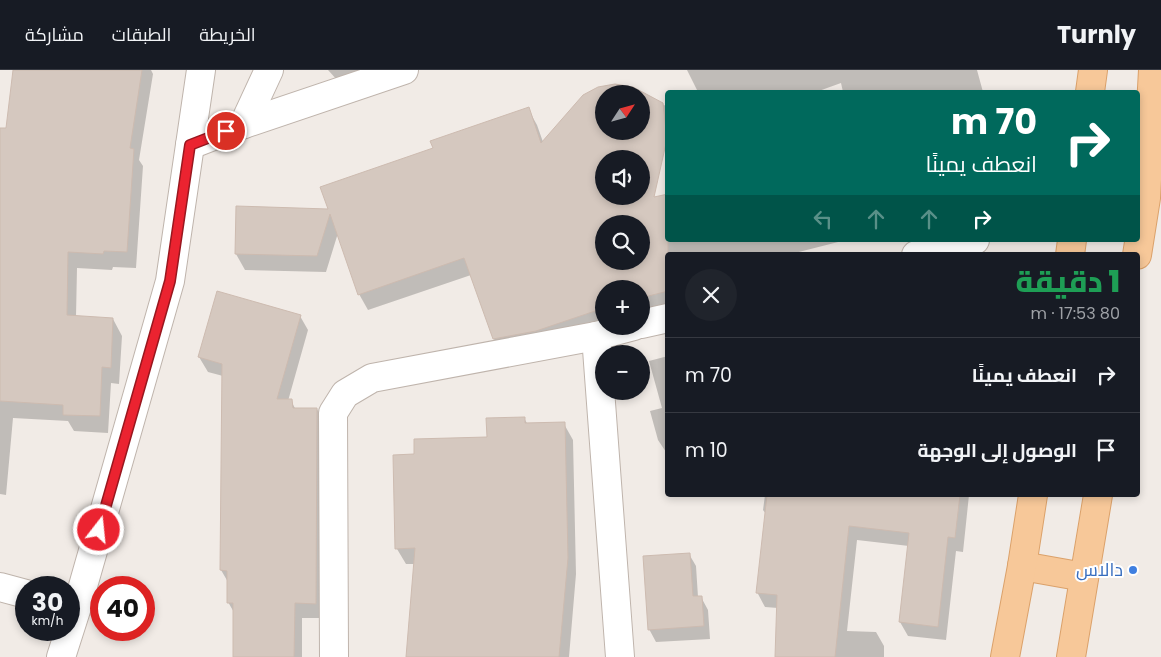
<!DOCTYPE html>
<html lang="ar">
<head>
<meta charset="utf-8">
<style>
	:root { --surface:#171b24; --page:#20242c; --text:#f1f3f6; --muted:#9ea1a6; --line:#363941 }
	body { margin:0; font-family:Poppins,Cairo,sans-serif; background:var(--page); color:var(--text); direction:rtl; height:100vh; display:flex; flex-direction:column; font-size:19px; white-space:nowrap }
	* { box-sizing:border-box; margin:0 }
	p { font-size:16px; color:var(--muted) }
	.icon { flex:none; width:28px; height:28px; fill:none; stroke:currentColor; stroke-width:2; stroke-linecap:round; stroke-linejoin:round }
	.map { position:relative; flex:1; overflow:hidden; direction:ltr }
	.side { position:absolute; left:665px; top:182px; width:475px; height:245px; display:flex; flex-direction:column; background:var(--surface); border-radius:5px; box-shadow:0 2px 8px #0003; direction:rtl }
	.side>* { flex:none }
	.hud { position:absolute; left:665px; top:20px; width:475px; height:152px; border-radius:5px; box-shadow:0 2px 8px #0003; direction:rtl; background:#00695c; color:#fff; overflow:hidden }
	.needle { width:32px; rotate:54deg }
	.controls { position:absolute; left:595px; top:15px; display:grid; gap:10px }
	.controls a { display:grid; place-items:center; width:55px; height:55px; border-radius:50%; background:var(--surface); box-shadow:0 2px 8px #0003; font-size:25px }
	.speed { position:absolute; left:15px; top:506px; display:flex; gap:10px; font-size:25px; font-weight:700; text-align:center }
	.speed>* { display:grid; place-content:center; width:65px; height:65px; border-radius:50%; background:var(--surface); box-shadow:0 2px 8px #0003; line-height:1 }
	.speed small { font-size:12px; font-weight:400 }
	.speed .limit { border:8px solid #d22; background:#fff; color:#111 }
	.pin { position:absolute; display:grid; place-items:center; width:42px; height:42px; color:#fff; margin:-21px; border:2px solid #fff; border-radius:50%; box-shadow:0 1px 5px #0007 }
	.me { position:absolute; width:55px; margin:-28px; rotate:16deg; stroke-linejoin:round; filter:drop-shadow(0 0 4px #0008) }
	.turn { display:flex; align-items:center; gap:18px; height:105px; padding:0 20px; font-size:22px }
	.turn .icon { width:65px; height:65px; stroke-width:2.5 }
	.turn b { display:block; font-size:35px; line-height:42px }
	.lanes { display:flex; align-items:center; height:48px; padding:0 20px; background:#0003; justify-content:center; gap:25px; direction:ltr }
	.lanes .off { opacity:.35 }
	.round { display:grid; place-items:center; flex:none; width:52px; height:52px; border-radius:26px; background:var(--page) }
	.headline { display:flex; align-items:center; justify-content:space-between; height:85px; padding:0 20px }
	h1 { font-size:30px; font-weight:800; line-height:38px; color:#1e9e55 }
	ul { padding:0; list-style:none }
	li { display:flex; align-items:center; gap:15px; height:75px; padding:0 20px; border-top:1px solid var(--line) }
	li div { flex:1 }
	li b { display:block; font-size:19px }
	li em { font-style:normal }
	header { display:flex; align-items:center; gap:30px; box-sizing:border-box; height:70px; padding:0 25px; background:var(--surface); border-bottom:1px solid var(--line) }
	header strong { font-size:24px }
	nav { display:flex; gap:28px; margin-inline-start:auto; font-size:18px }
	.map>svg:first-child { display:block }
	.shadow { fill:#0003; fill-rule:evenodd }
	.building { fill:#d5c8bf; stroke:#cdbbb0; fill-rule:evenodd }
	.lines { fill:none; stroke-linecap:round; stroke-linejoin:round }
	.minor-casing { stroke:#bfb4ac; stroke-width:30 }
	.major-casing { stroke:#dba16a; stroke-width:30 }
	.minor { stroke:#fff; stroke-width:28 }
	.major { stroke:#f7c899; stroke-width:28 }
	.route-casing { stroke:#99171f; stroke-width:12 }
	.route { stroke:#eb2330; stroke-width:9 }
	.shop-dot { fill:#3f7fe0; stroke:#fff; stroke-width:2 }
	.labels { text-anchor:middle; stroke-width:4; stroke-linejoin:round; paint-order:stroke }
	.shop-label { font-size:18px; fill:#366cbe; stroke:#fff; text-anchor:end }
</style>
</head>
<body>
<header>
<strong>Turnly</strong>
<nav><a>الخريطة</a><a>الطبقات</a><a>مشاركة</a></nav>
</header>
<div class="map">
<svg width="1161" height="587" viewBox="0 0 1161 587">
	<rect width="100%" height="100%" fill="#f1ebe6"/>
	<g class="shadow">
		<path d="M14,0H151L153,4L139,90L143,96L136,198L113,197L112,200L77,198L76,247L113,249L122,266L119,314L111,313L108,363L74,361L68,351L13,348L6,425L0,424V59H8Z"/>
		<path d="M328,0H414L348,22Z"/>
		<path d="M687,0H977L983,22H843L841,13L816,22H698Z"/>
		<path d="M632,19L668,37V78L640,89H604L596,105L606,137L668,130V170H846L791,184L792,185H668V239L641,246V219H604V256L503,285L494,269L471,205L368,240L359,224L338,163L326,202L245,200L236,184L237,138L330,141L434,79L528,39L537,55L543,72L583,26ZM604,24H641V61H604ZM604,154H641V191H604Z"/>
		<path d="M300,246L308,260L288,331H291L296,340L317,339L325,354L324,548H302V587H234L235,544L228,532V512L221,500L223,306L208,302L199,287Z"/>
		<path d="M668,286V382H666L658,370L650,341L662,338L649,291Z"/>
		<path d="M524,348L528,355L564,354L573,370L576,504L569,587H408L415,494H406L397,479L416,385L488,369Z"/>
		<path d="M765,425H969L963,482L956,481L946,570L908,566L900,552L909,476L857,470L847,561L876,562L884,576V587H776L778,538L765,537L757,522L766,444L763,440Z"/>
		<path d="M689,484L696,496L698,527H701L708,540L710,569L656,572L649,559Z"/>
	</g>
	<g class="building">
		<path d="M13,0H142L130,78L134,79L127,182L104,181L103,184L68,182L67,245L113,248L111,298L102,297L100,346L63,345V335L0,331V58H6Z"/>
		<path d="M615,14L633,17L663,33L667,69L654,127L668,124V221L641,228V219H604V238L536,261L493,269L464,188L358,225L330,144L317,186L235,184L236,136L328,139L320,117L433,78L430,71L529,37L541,73L583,25L598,17ZM604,24H641V61H604ZM604,89H641V126H604ZM604,154H641V191H604Z"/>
		<path d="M217,221L301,245L277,329H292L293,338H317L316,534L295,533L294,587H233V533H227V501L220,500L222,294L198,287Z"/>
		<path d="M525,347V353L565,352L568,488L559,587H406L415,478L395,479L393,385L414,384V369L487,367L486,348Z"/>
		<path d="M767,425H960L955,468L948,467L938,557L899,552L909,463L849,456L835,587H775L777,525L756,523Z"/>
		<path d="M690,483L693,526H702L704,556L648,560L643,486Z"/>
	</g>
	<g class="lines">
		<defs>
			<g id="minor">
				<path d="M244,54L269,0"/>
				<path d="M190,75L244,54L404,0"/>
				<path d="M916,185L975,170"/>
				<path d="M641,254L668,248"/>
				<path d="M596,266L620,587"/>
				<path d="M0,517L26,524"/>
				<path d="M61,587L77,537L170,211L201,0"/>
				<path d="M334,587L333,343L345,324L372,308L596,266L634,256"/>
			</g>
			<g id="major">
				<path d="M1090,22L1093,0"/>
				<path d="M1070,185L1072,170"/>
				<path d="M1137,185L1146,128L1153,0"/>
				<path d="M1022,496L1084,507"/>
				<path d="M1005,587L1022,496L1033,425"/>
				<path d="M1071,587L1098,425"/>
			</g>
		</defs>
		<use href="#minor" class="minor-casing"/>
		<use href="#major" class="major-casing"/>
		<use href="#minor" class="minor"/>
		<use href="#major" class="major"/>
	</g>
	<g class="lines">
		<defs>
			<path id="route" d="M99,460L170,211L190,75L226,61"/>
		</defs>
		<use href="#route" class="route-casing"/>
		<use href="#route" class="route"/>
	</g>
	<circle class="shop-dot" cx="1133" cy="500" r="5"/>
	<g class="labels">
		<g class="shop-label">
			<text x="1123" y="506">دالاس</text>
		</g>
	</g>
</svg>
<div class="controls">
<a><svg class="needle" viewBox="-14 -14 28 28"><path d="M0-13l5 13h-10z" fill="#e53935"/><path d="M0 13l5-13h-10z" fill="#9ea1a6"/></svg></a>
<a><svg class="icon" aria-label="sound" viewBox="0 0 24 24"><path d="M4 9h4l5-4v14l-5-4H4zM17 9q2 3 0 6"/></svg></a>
<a><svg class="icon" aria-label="search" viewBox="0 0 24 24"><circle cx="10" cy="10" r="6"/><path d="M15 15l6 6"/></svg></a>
<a>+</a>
<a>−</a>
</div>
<div class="speed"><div>30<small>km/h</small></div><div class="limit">40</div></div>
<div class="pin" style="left:226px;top:61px;background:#d93025"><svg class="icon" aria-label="arrive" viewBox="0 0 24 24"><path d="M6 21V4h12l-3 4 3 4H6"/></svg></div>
<svg class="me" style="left:99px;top:460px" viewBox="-20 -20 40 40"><circle r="17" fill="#eb2330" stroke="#fff" stroke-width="3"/><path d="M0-11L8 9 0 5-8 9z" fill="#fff"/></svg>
<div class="hud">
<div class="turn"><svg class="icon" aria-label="right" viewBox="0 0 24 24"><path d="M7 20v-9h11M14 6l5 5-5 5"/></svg><div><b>70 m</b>انعطف يمينًا</div></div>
<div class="lanes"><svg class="icon off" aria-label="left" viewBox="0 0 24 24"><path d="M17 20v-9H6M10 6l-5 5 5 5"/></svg><svg class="icon off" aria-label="ahead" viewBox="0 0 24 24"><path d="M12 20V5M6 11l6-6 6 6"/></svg><svg class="icon off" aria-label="ahead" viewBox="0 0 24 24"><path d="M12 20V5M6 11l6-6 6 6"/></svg><svg class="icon" aria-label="right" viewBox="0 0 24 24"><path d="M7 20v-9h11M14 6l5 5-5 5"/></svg></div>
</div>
<section class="side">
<div class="headline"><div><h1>1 دقيقة</h1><p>80 m · 17:53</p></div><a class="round"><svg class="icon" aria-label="close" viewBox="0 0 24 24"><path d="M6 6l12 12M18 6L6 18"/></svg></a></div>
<ul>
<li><svg class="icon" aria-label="right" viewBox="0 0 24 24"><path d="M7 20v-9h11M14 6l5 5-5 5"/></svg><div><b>انعطف يمينًا</b></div><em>70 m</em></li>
<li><svg class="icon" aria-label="arrive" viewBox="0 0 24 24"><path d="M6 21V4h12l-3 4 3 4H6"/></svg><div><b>الوصول إلى الوجهة</b></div><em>10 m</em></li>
</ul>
</section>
</div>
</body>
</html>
